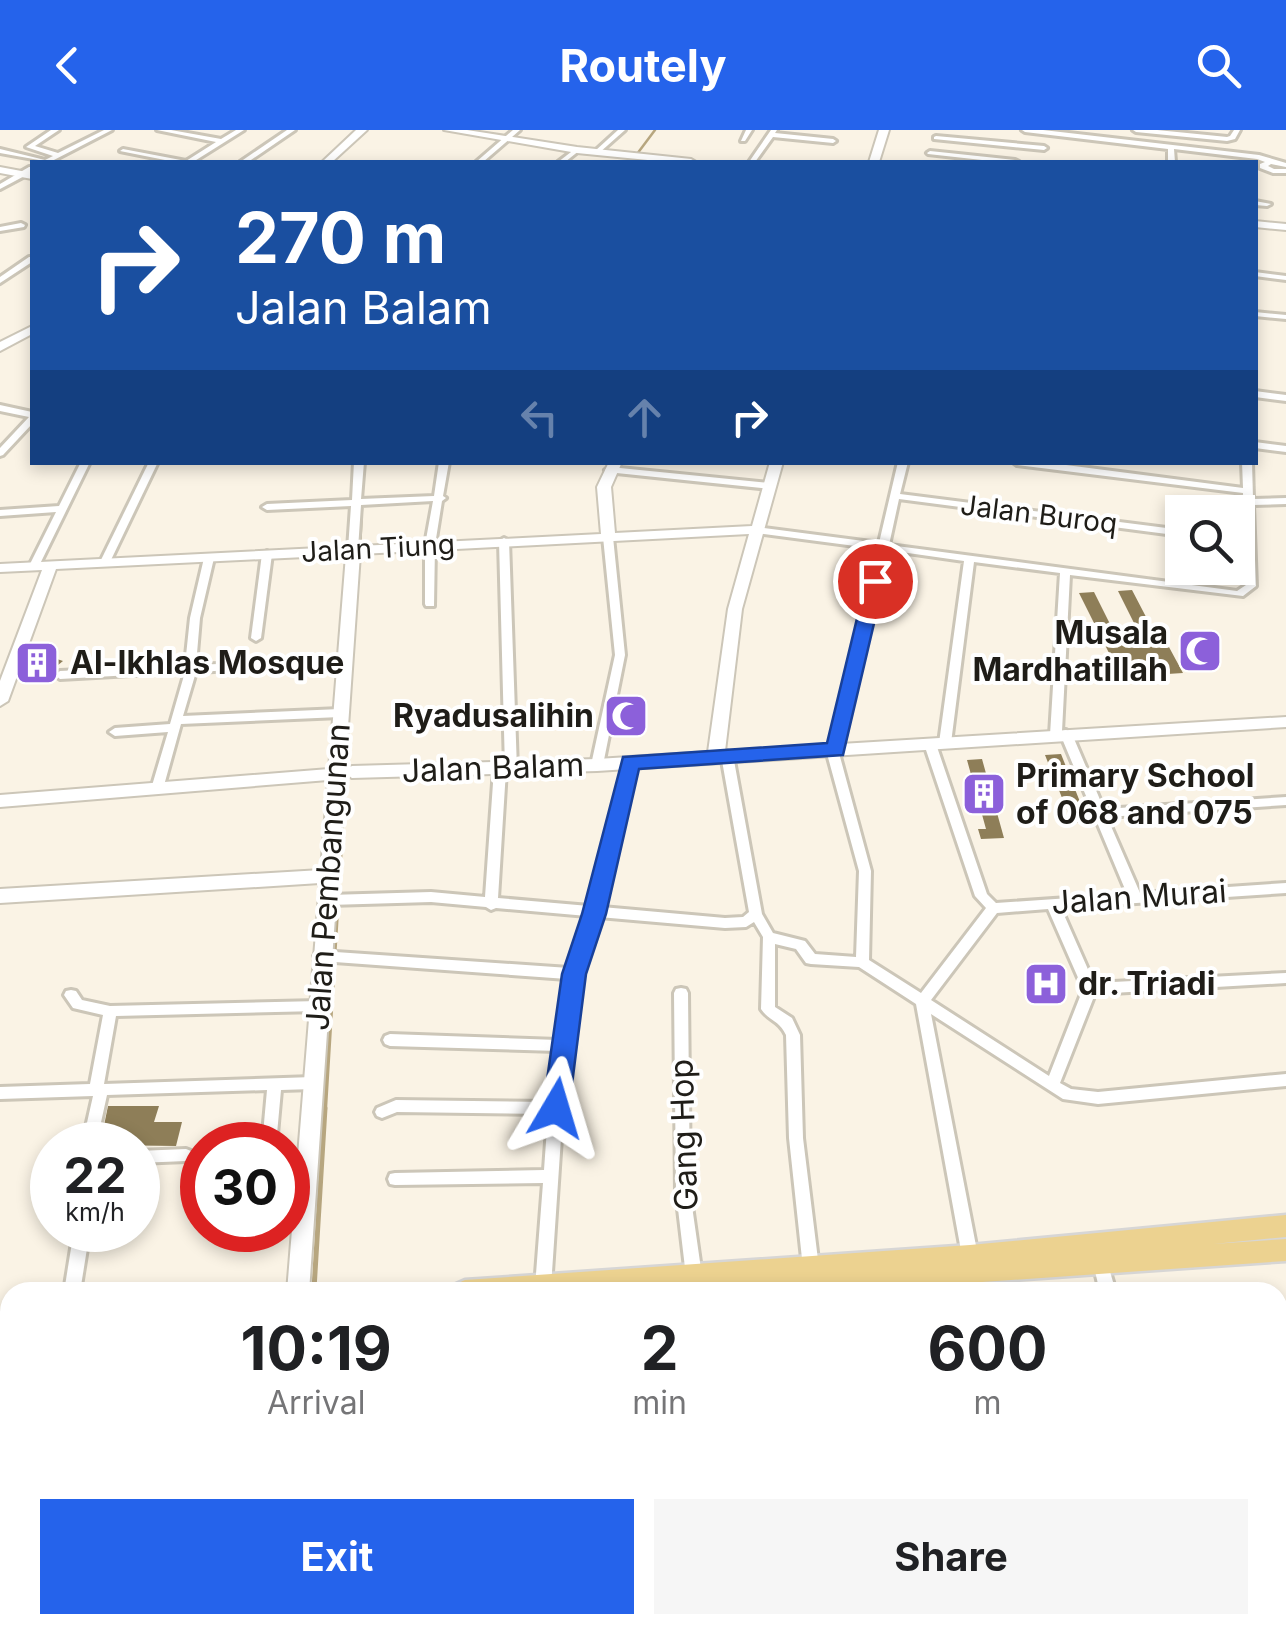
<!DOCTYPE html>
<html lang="en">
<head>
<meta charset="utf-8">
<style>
	:root { --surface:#fff; --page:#f6f6f6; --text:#202124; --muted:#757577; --accent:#2563eb }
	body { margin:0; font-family:Inter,sans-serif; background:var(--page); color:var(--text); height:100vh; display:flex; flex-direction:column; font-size:38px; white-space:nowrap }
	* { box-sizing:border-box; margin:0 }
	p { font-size:32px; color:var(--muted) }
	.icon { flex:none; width:55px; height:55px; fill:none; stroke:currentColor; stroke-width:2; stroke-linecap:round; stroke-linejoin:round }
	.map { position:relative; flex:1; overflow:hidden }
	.sheet { position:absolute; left:0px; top:1152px; width:1288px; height:352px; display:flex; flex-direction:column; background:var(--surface); border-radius:30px 30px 0 0; box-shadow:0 5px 15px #0003 }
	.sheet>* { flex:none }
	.guide { position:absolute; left:30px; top:30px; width:1228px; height:305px; border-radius:0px; box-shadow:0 5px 15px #0003; background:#1a4fa0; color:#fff; overflow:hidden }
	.fabs { position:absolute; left:1165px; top:365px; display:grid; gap:20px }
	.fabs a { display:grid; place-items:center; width:90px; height:90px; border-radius:0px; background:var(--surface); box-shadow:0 5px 15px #0003; font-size:50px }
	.speed { position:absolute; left:30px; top:992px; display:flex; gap:20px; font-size:50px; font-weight:700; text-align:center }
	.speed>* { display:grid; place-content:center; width:130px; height:130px; border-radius:50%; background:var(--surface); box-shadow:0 5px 15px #0003; line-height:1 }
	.speed small { font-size:25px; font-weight:400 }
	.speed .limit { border:15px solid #d22; background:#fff; color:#111 }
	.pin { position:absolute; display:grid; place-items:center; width:85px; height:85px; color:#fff; margin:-42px; border:5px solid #fff; border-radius:50%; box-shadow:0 2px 10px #0007 }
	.me { position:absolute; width:110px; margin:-55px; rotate:7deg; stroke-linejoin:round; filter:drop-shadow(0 0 8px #0008) }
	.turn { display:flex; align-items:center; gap:35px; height:210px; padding:0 40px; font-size:45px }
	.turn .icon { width:130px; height:130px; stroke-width:2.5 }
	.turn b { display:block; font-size:70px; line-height:85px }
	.lanes { display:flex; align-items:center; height:95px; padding:0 40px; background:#0003; justify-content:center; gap:50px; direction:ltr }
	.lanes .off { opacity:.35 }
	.eta { display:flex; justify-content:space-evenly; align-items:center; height:170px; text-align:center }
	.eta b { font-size:60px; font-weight:700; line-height:70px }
	.primary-button { display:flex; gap:20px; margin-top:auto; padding:20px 40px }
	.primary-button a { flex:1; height:115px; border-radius:0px; background:var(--accent); color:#fff; font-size:40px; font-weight:700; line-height:115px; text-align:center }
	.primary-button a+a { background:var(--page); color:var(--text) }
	header { display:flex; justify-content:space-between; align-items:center; height:130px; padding:0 40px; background:var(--accent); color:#fff; font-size:45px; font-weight:700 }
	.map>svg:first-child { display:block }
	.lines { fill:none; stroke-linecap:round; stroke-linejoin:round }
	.stream-far2 { stroke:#b7a67f; stroke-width:2.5 }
	.stream-far1 { stroke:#b7a67f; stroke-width:4 }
	.stream { stroke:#b7a67f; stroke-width:5 }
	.building { fill:#8e7e58 }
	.street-casing { stroke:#ccc6b8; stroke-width:6 }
	.secondary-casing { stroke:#ccc6b8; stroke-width:4 }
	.primary-casing { stroke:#d7d6d5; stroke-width:5 }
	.street { fill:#fff; fill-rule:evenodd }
	.secondary { fill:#fff; fill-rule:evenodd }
	.primary { fill:#ecd290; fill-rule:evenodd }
	.route { fill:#2563eb; stroke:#184099; stroke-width:2.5 }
	.labels { text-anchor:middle; stroke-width:8; stroke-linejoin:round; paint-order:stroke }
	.far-street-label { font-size:28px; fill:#1f1d18; stroke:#fff }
	.poi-label { font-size:32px; font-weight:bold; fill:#1f1d18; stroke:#fff; text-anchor:start }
	.street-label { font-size:32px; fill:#1f1d18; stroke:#fff }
</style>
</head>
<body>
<header><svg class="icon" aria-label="back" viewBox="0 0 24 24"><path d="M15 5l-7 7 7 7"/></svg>Routely<svg class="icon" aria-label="search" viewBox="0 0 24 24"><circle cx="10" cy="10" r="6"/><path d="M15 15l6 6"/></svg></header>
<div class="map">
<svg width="1286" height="1503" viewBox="0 0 1286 1503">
	<rect width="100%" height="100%" fill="#faf3e5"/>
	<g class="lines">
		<g class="stream-far2">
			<path d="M631,32L655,0"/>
			<path d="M360,421L364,332"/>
		</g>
		<path class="stream-far1" d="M325,981L348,600"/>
		<path class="stream" d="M314,1159L325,978"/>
	</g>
	<g class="building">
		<path d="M1132,460L1156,506H1163L1183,543L1121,547L1079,463L1094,462L1117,508L1141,507L1118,461Z"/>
		<path d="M30,520L63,531L47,544L24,538Z"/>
		<path d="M1061,624L1088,692L1072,693L1045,625Z"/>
		<path d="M982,629L1004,708L981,709L978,699H986L967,630Z"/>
		<path d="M108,976H159L154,992H182L176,1016L100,1015Z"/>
		<path d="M1278,1401L1286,1422V1476H1278Z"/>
	</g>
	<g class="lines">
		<defs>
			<g id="street">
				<path d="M51,0H59L35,16L58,23L104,0H112L50,32L0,23V19L45,30L53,26L26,17Z"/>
				<path d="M157,0H171L221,9L236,0H244L193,32H175L120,21L123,19L186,31L216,12Z"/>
				<path d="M287,0H295L248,32H240Z"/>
				<path d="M513,0H520L483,32H476Z"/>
				<path d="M618,0H625L599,23H595V21Z"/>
				<path d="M746,0H752L745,11H741Z"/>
				<path d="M771,0H777L775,3L833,9L836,11L833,13L773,7L755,32H749Z"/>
				<path d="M1022,0H1043L1259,25L1286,33V37L1271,34L1268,36L1274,39H1286V43H1273L1260,38V34L1265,32L1257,29L1174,19L1175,32H1168V19L1025,2Z"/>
				<path d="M1133,0H1157L1227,7L1230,6L1234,0H1240L1235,9L1227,11L1136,2Z"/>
				<path d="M936,6L1044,16L1047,18L1044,20L934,9V7Z"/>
				<path d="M575,19L580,20L565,32H558Z"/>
				<path d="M930,21L1015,30L1019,32H1000L928,24L927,23Z"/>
				<path d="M29,37H32V42L0,59V54Z"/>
				<path d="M1255,71L1271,74L1267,76L1255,75Z"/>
				<path d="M21,93L25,95L24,97L0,101V97Z"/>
				<path d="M29,127H32V132L0,153V147Z"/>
				<path d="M1255,142L1286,146V150L1255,146Z"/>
				<path d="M1255,182L1286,185V189L1255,186Z"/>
				<path d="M1255,261L1286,265V271L1255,267Z"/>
				<path d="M0,275L32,282V294L3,325L0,326V318L29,287L0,281Z"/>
				<path d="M1255,312L1286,316V322L1255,318Z"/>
				<path d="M81,332H90L39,436L38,438H30L29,436L56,382L0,386V380L59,376Z"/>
				<path d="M149,332H158L110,432L109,434H101L100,432Z"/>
				<path d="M354,332H364L361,369L434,366L439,332H449L443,366L446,368L442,371L435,415L434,476H426L425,474V415L433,371L361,375L358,419L353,422L348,419L351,376L267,380L262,377L267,374L352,370Z"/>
				<path d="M898,332H908L900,364L1182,400V406L899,369L889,415L1237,461L1246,455L1243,363L1017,335L1013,332H1043L1243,358L1242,332H1252L1253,369L1286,368V374L1253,375L1256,456L1243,466L1070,445L1062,601L1066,600L1072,604L1104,679L1286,667V675L1107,687L1140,763L1286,753V763L1061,778L1094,853L1286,843V853L1095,864L1060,953L1071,959L1098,962L1286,944V956L1098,974L1063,969L931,884L978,1126L975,1131L970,1133L965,1131L962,1126L916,874L859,837L811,834L806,833L796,819L775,814V877L792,888L800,905L803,1008L819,1138L816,1143L811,1145L806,1143L803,1138L789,1008L786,905C779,890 769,891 761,879L763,807L754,792L746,797L725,798L599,787L581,844L563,978L551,1157L549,1162H537L535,1157L543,1053L395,1055L390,1054L388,1049L390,1044L395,1043L544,1040L548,984L397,982L382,988L377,986L375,982L377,978L396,970L550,972L557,921L390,916L385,914L383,910L385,906L390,904L558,910L567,849L321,831L316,830L314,826L316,822L321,821L569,838L587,786L496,778L491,780L486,777L431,772L329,775L325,773L323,770L325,767L329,765L431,762L485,767L494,639L500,635L505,638L499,411L504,408L509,411L517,639L511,643L506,640L498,768L589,776L624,632L630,628L636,632L602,777L725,788L743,787L749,782L721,625L727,621L733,625L762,784L773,803L805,811L815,824L856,827L859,741L826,620L831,616L878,419L756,403L751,400L756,397L879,413ZM887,420L964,431L939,613L945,617L951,613L974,432L1060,443L1050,605L1056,609L1061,606L1127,764L996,773L987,764L936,614L930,610L926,611L924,614L975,766L986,778L921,863L869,830L871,741L839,623L842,620ZM1048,779L1083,859L1049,946L931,870L997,783Z"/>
				<path d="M610,337L770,353L775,356L770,359L607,342L605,340Z"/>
				<path d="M608,404L613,407L625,525L603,635L597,639L591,635L615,525L603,407Z"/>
				<path d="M267,421L272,424L261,508L256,511L251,508L262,424Z"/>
				<path d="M209,425L214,428L200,488L196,535L343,528L348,531L343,534L196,542L183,586L340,579L346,583L340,587L181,594L163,659L157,663L151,659L168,602L115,606L109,602L115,598L170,594L185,542L60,549L55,545L60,541L185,535L190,488L204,428Z"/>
				<path d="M681,858L686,859L688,863L690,1062L702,1146L699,1151L694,1153L689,1151L686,1146L676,1062L674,863L676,859Z"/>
				<path d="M71,860L76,861L82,870L110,876L319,871L324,872L326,876L324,880L319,881L116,886L104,954L313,947L318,949L320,953L318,957L313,959L281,960L276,1015H262L267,960L107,965L96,1015H82L93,966L0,969V957L90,954L103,885L73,878L64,865L66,861Z"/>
				<path d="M186,1019L191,1021L193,1025L191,1029L186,1031L138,1033V1021Z"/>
				<path d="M74,1100H90L80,1162H64Z"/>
				<path d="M1101,1126L1106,1128L1116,1162H1100L1093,1133L1096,1128Z"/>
				<path d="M1286,1252V1268L1278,1269V1253Z"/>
				<path d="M1286,1337V1355H1278V1339Z"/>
				<path d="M10,1366V1413L6,1424L0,1427V1381L4,1369Z"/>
				<path d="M135,1495H153L151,1503H133Z"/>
				<path d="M269,1495H287L285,1503H267Z"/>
				<path d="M353,1495H371L369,1503H351Z"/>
				<path d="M761,1495H779L780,1503H762Z"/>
				<path d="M1185,1495H1203L1205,1503H1187Z"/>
			</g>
			<g id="secondary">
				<path d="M356,0H367L332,32H322Z"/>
				<path d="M444,0H467L577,17L691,29L696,32H668L577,23Z"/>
				<path d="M879,0H889L879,32H869Z"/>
				<path d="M0,37L32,43V49L0,43Z"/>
				<path d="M1255,91L1286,94V100L1255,97Z"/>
				<path d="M32,196V204L0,221V212Z"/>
				<path d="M609,332H622L611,357L615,403L752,396L770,332H783L742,479L725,621L1286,587V597L597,641L352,648L345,643L309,1162H287L320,753L0,773V759L321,740L328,650L0,677V665L329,639L346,425L56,439L8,571L0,576V551L42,440L0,442V434L601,404L597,357ZM749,404L728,479L708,622L597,629L352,636L345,640L360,424Z"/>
			</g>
			<g id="primary">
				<path d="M1286,1085V1107L1213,1114L1286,1109V1131L838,1162H668L669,1159L619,1162H453L456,1154L465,1150L970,1115Z"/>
				<path d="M10,1182V1230L0,1231V1183Z"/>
			</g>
		</defs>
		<use href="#street" class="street-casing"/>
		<use href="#secondary" class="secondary-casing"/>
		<use href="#primary" class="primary-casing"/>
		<use href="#street" class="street"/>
		<use href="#secondary" class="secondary"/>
		<use href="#primary" class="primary"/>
	</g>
	<path class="route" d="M875,445L884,451L843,625L639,639L606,784L586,844L569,978L565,985L556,989L547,985L543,978L562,844L582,784L623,627L827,613L866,451Z"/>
	<defs>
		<symbol id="mosque-square" viewBox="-11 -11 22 22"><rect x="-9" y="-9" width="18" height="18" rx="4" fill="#8c60da" stroke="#fff"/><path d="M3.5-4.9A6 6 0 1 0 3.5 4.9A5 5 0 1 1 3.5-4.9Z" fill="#fff"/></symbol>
		<symbol id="building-square" viewBox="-11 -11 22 22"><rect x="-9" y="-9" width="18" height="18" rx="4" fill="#8c60da" stroke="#fff"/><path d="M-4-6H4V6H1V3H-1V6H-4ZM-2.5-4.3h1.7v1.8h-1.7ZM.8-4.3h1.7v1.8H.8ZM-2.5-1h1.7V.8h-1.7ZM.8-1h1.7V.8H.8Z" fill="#fff"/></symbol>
		<symbol id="hospital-square" viewBox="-11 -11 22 22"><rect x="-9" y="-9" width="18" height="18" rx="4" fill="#8c60da" stroke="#fff"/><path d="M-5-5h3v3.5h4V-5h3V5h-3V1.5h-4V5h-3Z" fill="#fff"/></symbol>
	</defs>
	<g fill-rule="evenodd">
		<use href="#mosque-square" x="1175" y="496" width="50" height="50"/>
		<use href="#building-square" x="12" y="508" width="50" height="50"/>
		<use href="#mosque-square" x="601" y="561" width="50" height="50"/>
		<use href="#building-square" x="959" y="639" width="50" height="50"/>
		<use href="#hospital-square" x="1021" y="829" width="50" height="50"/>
	</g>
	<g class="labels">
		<g class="far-street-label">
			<text transform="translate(1039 384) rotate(7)" y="10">Jalan Buroq</text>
			<text transform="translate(378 418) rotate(-3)" y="10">Jalan Tiung</text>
		</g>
		<g class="poi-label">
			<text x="1168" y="514" text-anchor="end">Musala<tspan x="1168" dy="37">Mardhatillah</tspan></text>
			<text x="70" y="544">Al-Ikhlas Mosque</text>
			<text x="594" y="597" text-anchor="end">Ryadusalihin</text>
			<text x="1016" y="657">Primary School<tspan x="1016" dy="37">of 068 and 075</tspan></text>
			<text x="1078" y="865">dr. Triadi</text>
		</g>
		<g class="street-label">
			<text transform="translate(493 638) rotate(-2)" y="11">Jalan Balam</text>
			<text transform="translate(328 747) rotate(-86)" y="11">Jalan Pembangunan</text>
			<text transform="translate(1139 767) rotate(-4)" y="11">Jalan Murai</text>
			<text transform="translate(684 1005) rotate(-92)" y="11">Gang Hop</text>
		</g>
	</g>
</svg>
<div class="fabs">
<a><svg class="icon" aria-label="search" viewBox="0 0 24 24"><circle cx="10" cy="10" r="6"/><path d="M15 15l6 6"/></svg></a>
</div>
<div class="speed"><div>22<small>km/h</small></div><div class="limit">30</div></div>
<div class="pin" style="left:875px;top:451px;background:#d93025"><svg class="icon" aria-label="arrive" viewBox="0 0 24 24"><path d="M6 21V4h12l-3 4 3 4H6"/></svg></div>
<svg class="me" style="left:556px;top:978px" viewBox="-20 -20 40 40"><path d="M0-17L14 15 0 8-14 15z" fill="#2563eb" stroke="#fff" stroke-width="4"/></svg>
<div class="guide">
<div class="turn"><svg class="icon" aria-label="right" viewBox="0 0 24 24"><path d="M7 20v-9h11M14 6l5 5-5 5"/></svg><div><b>270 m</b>Jalan Balam</div></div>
<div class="lanes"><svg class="icon off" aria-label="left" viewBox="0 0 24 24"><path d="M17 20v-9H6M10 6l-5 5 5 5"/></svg><svg class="icon off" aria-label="ahead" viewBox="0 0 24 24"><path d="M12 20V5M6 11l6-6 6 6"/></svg><svg class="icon" aria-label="right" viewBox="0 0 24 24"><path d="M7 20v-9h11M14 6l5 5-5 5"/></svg></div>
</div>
<section class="sheet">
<div class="eta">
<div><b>10:19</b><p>Arrival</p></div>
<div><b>2</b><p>min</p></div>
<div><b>600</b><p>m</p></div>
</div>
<div class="primary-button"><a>Exit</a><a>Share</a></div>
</section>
</div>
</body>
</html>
